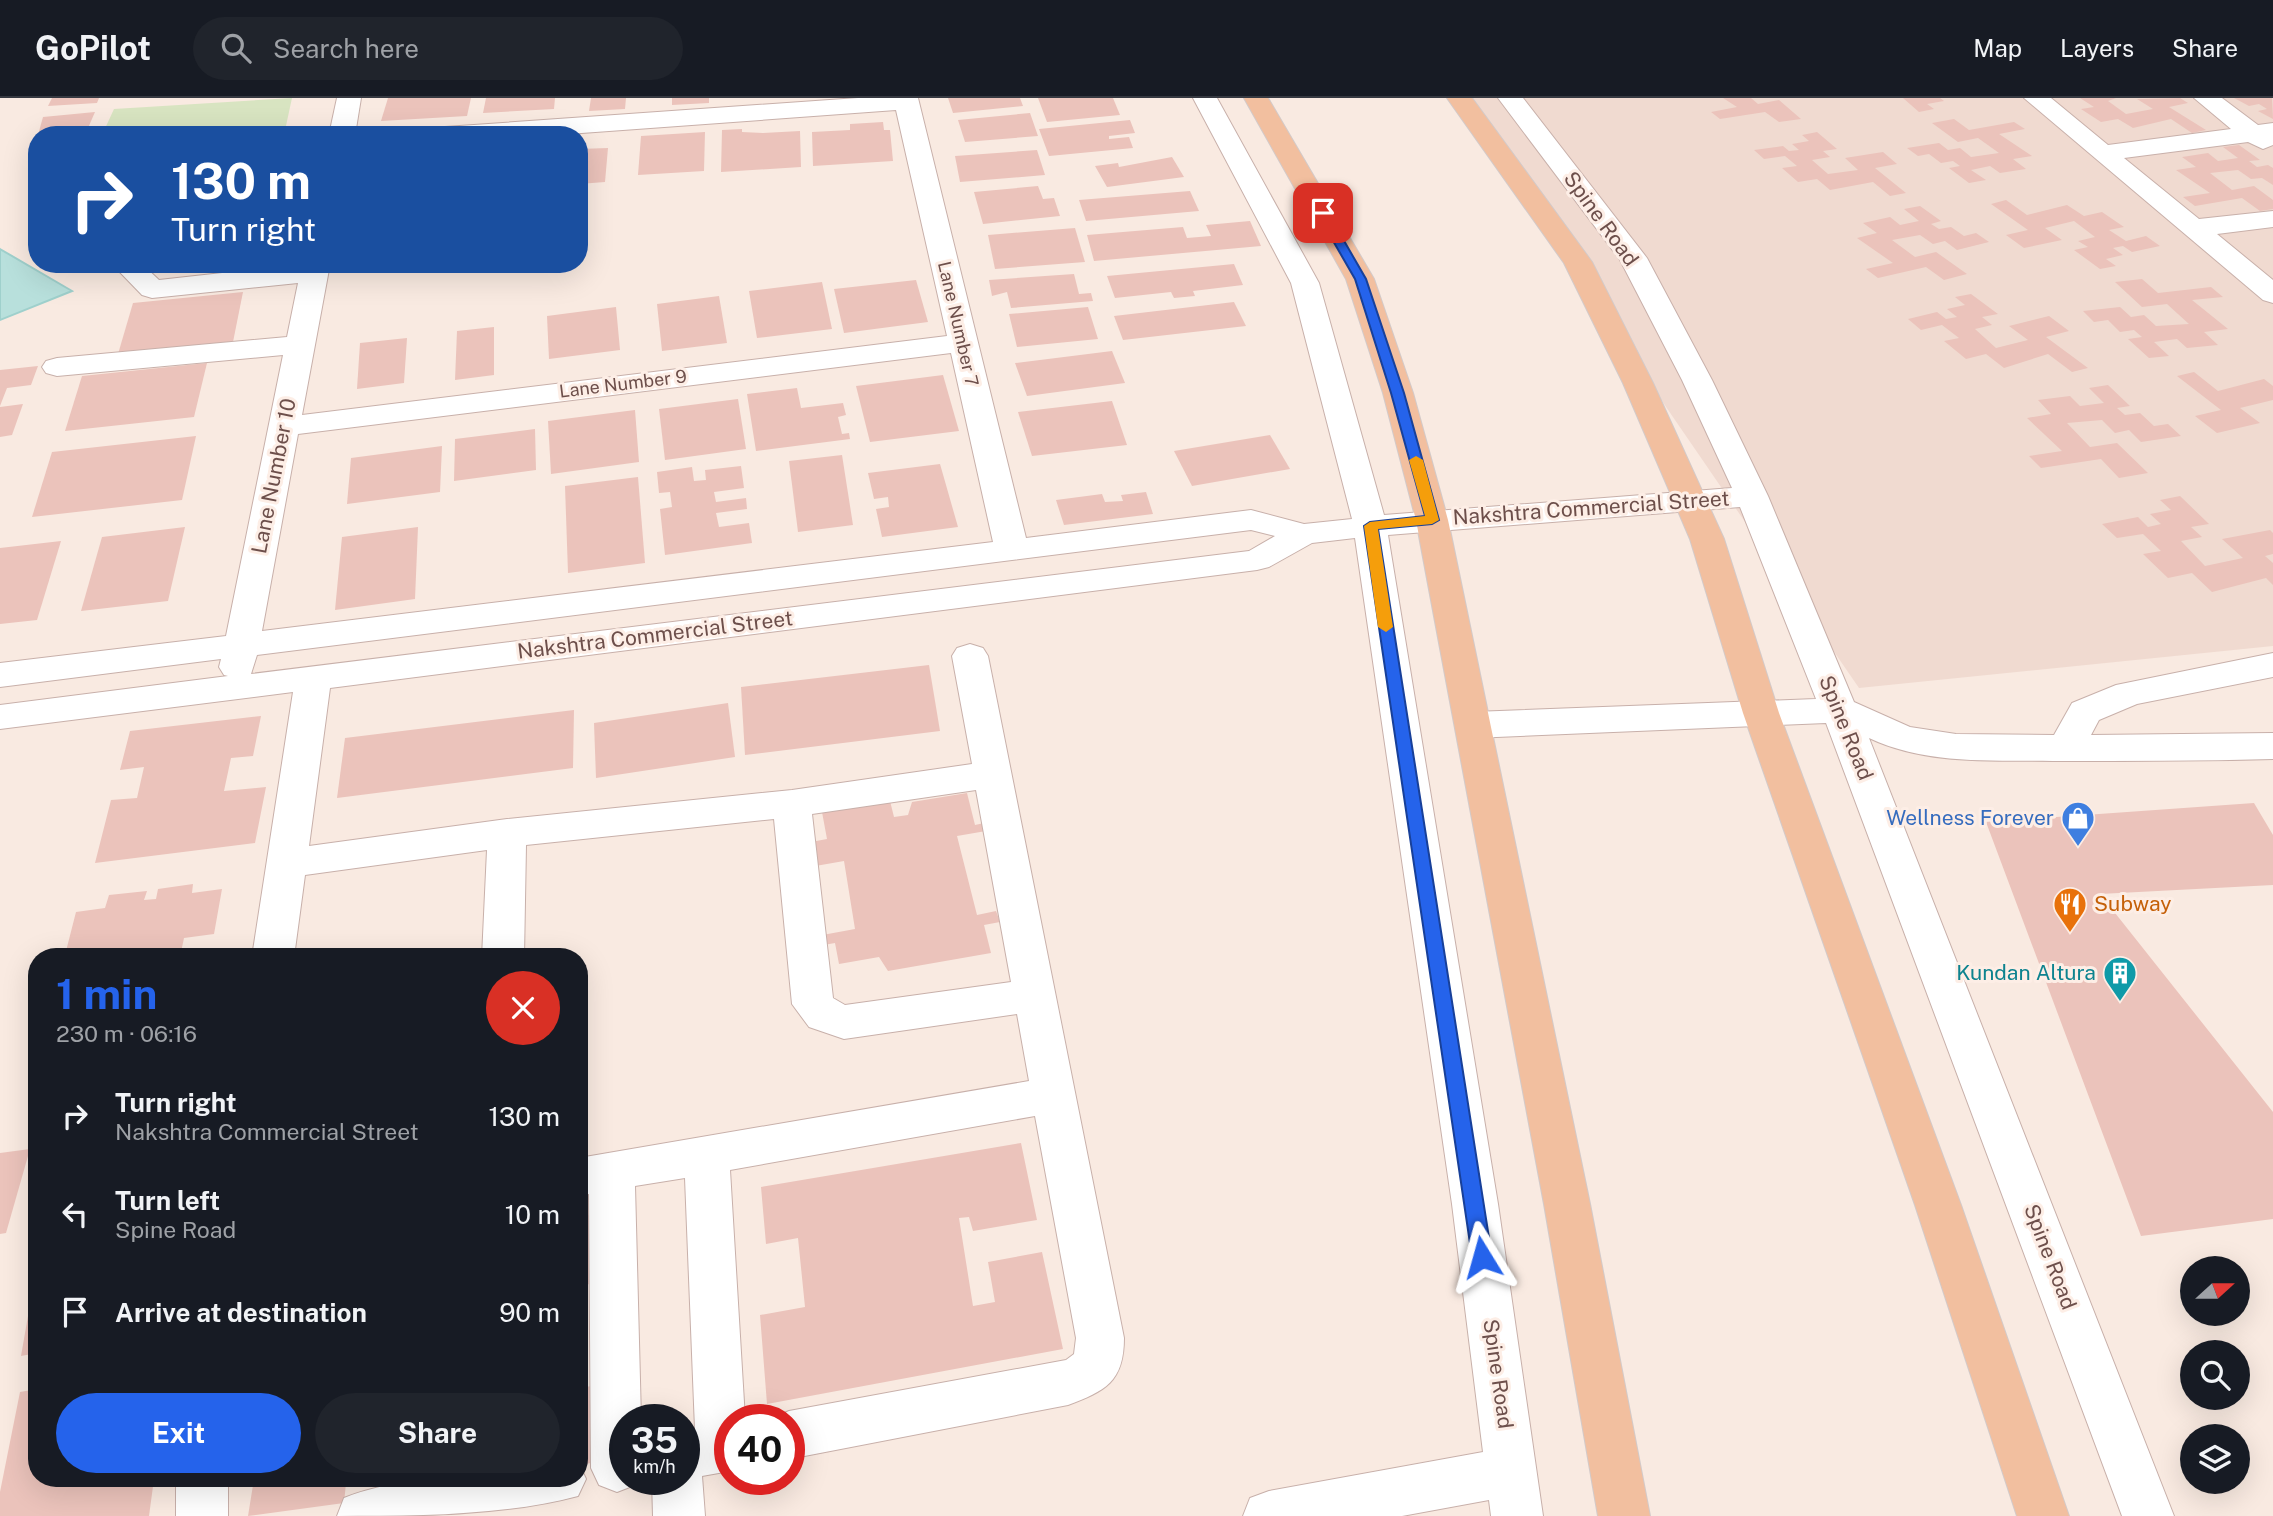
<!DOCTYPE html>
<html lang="en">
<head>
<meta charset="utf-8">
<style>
	:root { --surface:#171b24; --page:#20242c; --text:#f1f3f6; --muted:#9ea1a6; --line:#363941; --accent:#2563eb }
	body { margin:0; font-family:"Public Sans",sans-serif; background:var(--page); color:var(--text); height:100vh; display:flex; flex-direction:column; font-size:26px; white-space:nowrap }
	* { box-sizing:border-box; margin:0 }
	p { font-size:23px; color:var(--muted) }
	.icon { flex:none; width:38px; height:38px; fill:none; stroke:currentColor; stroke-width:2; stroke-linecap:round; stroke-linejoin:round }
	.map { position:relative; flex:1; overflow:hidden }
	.side { position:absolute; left:28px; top:850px; width:560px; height:539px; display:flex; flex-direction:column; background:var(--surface); border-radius:28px; box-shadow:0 7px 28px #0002 }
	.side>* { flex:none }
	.hud { position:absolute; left:28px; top:28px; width:560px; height:147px; border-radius:28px; box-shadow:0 7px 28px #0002; background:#1a4fa0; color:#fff; overflow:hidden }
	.needle { width:46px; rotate:69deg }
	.controls { position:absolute; left:2180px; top:1158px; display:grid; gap:14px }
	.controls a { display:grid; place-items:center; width:70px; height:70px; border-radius:50%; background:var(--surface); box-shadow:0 7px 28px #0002; font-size:35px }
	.speed { position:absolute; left:609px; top:1306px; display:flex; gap:14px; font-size:35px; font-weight:700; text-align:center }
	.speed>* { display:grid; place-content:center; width:91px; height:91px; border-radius:50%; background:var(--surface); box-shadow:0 7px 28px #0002; line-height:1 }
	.speed small { font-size:18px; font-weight:400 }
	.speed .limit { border:10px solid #d22; background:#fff; color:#111 }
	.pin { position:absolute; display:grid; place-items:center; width:60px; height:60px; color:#fff; margin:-30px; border-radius:14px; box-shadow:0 4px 10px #0006 }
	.me { position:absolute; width:77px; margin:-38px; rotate:352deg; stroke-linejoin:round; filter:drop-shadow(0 0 5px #0008) }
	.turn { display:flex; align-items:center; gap:24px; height:147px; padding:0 28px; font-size:32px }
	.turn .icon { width:91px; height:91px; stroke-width:2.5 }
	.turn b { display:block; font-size:49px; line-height:60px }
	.round { display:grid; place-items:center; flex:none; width:74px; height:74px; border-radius:37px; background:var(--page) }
	.summary { display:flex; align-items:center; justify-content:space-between; height:119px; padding:0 28px }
	h1 { font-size:42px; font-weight:700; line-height:52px; color:var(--accent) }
	.button { display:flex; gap:14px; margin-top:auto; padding:14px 28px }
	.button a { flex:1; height:80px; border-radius:42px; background:var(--accent); color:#fff; font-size:28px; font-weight:700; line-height:80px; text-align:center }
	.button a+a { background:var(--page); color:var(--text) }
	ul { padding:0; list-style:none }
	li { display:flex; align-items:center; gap:21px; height:98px; padding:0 28px }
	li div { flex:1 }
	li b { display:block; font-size:26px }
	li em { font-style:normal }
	header { display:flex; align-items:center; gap:42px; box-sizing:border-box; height:98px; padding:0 35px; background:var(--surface); border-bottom:2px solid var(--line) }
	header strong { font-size:33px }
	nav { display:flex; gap:38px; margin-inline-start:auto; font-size:24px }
	.search { width:490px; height:63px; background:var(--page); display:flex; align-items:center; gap:18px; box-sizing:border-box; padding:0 24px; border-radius:38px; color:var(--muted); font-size:26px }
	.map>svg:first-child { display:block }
	.residential { fill:#f0dad0 }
	.green { fill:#d8e4c1 }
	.water { fill:#b8e0dc; stroke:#9fd0cc; stroke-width:2 }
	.building { fill:#ebc3bb }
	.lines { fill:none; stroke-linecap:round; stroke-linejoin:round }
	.minor-casing { stroke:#c8b0aa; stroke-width:2 }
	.major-casing { stroke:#d3cac9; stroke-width:2 }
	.minor { fill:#fff; fill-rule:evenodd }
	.major { fill:#f2bf9f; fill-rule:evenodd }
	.route { fill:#2563eb; stroke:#184099; stroke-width:2 }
	.slow { fill:#f59e0b }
	.labels { text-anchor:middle; stroke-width:6; stroke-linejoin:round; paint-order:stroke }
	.far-street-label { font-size:18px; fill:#6d4f4b; stroke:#fdeee6 }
	.street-label { font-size:21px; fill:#6d4f4b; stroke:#fdeee6 }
	.shop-label { font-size:21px; fill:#366cbe; stroke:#fdeee6; text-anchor:end }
	.food-label { font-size:21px; fill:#c56008; stroke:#fdeee6; text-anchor:start }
	.culture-label { font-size:21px; fill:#0d838f; stroke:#fdeee6; text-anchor:end }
</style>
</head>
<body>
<header>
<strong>GoPilot</strong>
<div class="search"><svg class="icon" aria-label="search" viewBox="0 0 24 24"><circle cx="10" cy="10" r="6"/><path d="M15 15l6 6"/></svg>Search here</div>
<nav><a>Map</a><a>Layers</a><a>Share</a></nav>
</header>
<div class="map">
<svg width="2273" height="1418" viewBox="0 0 2273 1418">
	<rect width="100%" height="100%" fill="#f9eae1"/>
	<path class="residential" d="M1454,0H2273V548L1859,590Z"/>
	<path class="green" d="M292,0L284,37H102L114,11Z"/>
	<path class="water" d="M0,151L72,193L0,222Z"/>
	<g class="building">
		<path d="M52,0H99L97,5L48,8Z"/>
		<path d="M388,0H471L467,18L381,23Z"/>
		<path d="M486,0H555L554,11L483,15Z"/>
		<path d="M591,0H626L625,11L589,13Z"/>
		<path d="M672,0H709V5L672,7Z"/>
		<path d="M948,0H1020L1023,8L953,15Z"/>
		<path d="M1038,0H1113L1120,17L1047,24Z"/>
		<path d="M1723,0H1751L1758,6L1779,2L1801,21L1779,24L1765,14L1720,21L1711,14L1737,9Z"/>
		<path d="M1903,0H1940L1944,3L1927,6L1934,11L1919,14Z"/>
		<path d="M2080,0H2116L2108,3L2126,16L2153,11L2137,1L2180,0L2188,5L2169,9L2206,32L2192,35L2171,21L2133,30L2118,21L2101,24L2081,11L2094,9Z"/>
		<path d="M2234,0H2272L2273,21L2258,13L2267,11L2259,6L2249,8Z"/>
		<path d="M95,14L85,37H38L43,19Z"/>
		<path d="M1030,15L1038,38L965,44L958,22Z"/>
		<path d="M1954,21L1969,32L2014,24L2025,31L1999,36L2032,58L2013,61L2026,71L2000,75L1990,68L1971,72L1986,82L1969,85L1949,70L1960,68L1953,63L1941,65L1929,56L1918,58L1907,50L1939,45L1948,52L1960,50L1971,59L1999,55L1978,40L1958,44L1932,25Z"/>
		<path d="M1130,22L1135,35L1109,38V41L1129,39L1133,50L1049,58L1039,31Z"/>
		<path d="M883,24L884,32H890L893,63L813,68L812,34L850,32V26Z"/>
		<path d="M742,31V34L763,35L800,33L801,69L721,74L722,32Z"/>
		<path d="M705,34L704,73L638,77L641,38Z"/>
		<path d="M1817,34L1837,51L1823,53L1830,59L1812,62L1828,76L1858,72L1845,60L1883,54L1897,66L1875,70L1906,95L1890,98L1873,84L1830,92L1817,81L1798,84L1782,70L1797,68L1785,58L1764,61L1754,52L1783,48L1789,53L1799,52L1792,46L1809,43L1802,37Z"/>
		<path d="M2239,47L2260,62L2249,63L2257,69L2268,67L2273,70V87L2262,80L2251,81L2238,72L2210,75L2232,92L2254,88L2273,102V111L2260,113L2242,100L2195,108L2183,99L2210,95L2176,72L2196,69L2182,59L2208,55L2218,63L2238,60L2223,49Z"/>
		<path d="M608,50L605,84L579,86V51Z"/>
		<path d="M1037,52L1045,77L960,84L955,58Z"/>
		<path d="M1172,59L1184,79L1107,89L1095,68L1118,65L1119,69Z"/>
		<path d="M1038,88L1043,101L1054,100L1060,118L983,126L974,94Z"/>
		<path d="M1190,93L1199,113L1086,123L1079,102Z"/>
		<path d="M2006,102L2027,117L2067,107L2084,118L2102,114L2124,129L2109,132L2126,143L2146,138L2160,148L2132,154L2123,148L2113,150L2123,157L2106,161L2116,168L2100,171L2074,152L2088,149L2078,143L2095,139L2074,123L2045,130L2062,142L2024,150L2006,137L2028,132L1991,106Z"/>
		<path d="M1920,108L1941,123L1931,126L1939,131L1951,129L1964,138L1976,135L1989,144L1957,152L1945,143L1933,146L1920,137L1892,142L1915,159L1936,154L1967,176L1944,182L1926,169L1878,180L1866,171L1893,165L1857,140L1877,135L1863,125L1890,119L1900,127L1919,123L1904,111Z"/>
		<path d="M1250,123L1261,148L1094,163L1087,137L1183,129L1187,140L1211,138L1206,127Z"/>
		<path d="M1075,130L1085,164L995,171L988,137Z"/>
		<path d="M209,166H241V169L207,172Z"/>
		<path d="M1234,166L1243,187L1193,193L1195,198L1174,200L1171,194L1115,200L1107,178Z"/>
		<path d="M1074,176L1079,196L1091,195L1093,203L1011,210L1007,194L992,198L989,182Z"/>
		<path d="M2142,181L2158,195L2211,189L2223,199L2192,202L2228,231L2204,234L2218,247L2187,250L2177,241L2154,244L2169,258L2149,260L2128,241L2142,239L2134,232L2120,234L2108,222L2094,224L2083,213L2120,209L2131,219L2144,217L2156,228L2189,226L2167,206L2142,209L2115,184Z"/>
		<path d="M916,182L928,224L844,235L834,191Z"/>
		<path d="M822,184L832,231L757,240L749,193Z"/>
		<path d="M243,194L233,244L118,256L133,205Z"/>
		<path d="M1971,196L1998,216L1982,219L1992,227L1975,231L1996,250L2028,242L2009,228L2049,218L2069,233L2046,239L2088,270L2072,274L2048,256L2004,270L1986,256L1966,261L1944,243L1959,240L1942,227L1921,232L1908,221L1937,214L1946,221L1957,219L1947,211L1965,207L1955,199Z"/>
		<path d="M719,198L727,245L662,253L657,206Z"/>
		<path d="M1234,204L1246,228L1123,242L1114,218Z"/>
		<path d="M616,209L620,252L549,261L547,218Z"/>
		<path d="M1088,209L1098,241L1017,249L1009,216Z"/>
		<path d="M494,229V277L455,282L457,233Z"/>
		<path d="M407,240L404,285L357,291L360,245Z"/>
		<path d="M1112,253L1125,285L1027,298L1015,265Z"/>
		<path d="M207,265L194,319L65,333L82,278Z"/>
		<path d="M38,268L31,287L7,290L0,308V272Z"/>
		<path d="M2194,274L2218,293L2264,281L2273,288V302L2240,310L2260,325L2217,335L2195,318L2221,312L2177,278Z"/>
		<path d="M943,277L959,333L870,344L856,288Z"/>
		<path d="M2108,287L2130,308L2117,310L2125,317L2140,315L2154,328L2168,326L2181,338L2141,344L2129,332L2115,335L2102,322L2067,325L2090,349L2117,345L2148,375L2119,380L2101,361L2041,370L2029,358L2062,353L2027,320L2051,316L2038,302L2070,298L2080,308L2104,305L2089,290Z"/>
		<path d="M797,290L801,310L843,305L846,317L838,319L842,336L849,335L850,341L756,353L747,296Z"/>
		<path d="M738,301L746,351L665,362L659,311Z"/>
		<path d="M1112,303L1127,347L1032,358L1018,314Z"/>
		<path d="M23,306L12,337L0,339V309Z"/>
		<path d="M635,312L639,364L551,376L548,323Z"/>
		<path d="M535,331L536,372L454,383L455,341Z"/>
		<path d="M1270,337L1290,371L1192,388L1174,353Z"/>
		<path d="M196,338L182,402L32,419L52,354Z"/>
		<path d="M442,348L440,394L347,406L351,360Z"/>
		<path d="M842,357L853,427L798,434L789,363Z"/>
		<path d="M940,366L958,429L882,439L876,411L889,409L888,399L874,401L868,375Z"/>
		<path d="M741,368L744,390L714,394L716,404L746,400L747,411L716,415L719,429L749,425L752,445L665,457L660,411L672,409L670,394L659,395L657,374L692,369L694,383L706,382L705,372Z"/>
		<path d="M638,379L645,465L568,475L565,388Z"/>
		<path d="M1146,394L1153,416L1064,427L1056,402L1102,396L1105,404L1123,403L1121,397Z"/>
		<path d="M2180,398L2209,426L2191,429L2202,439L2181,443L2205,468L2243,460L2222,441L2270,432L2273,435V456L2265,458L2273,465V487L2266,480L2212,494L2192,475L2168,480L2143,456L2161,453L2143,436L2117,440L2102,426L2138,419L2148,429L2161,426L2150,416L2171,412L2160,402Z"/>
		<path d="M185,429L168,503L81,513L102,439Z"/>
		<path d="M418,429L415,501L335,512L342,439Z"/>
		<path d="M61,443L37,522L0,526V450Z"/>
		<path d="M929,567L940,633L745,657L741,589Z"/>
		<path d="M728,605L735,659L596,680L594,625Z"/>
		<path d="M574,612L573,670L337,700L345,640Z"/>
		<path d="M261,618L253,658L231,660L224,693L266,689L255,745L95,765L111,702L137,700L144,669L120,672L130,633Z"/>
		<path d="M967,695L975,727L984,725L986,733L957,738L977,817L996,813L1000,824L984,827L991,855L888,873L879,859L839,866L835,845L818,848L817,838L855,831L844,763L804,770L800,746L827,741L822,714L890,703L894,719L908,717L912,704Z"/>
		<path d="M2254,705L2273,737V787L2100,796L2273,1014V1121L2141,1138L1986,724Z"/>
		<path d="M193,786L192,795L222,791L214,836L184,840L180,859H96L98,852L65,857L76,814L105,810L109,797L147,793L144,802L156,801L158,791Z"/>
		<path d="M1021,1045L1037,1122L973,1133L969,1119L959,1120L973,1208L995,1204L988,1164L1042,1154L1063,1251L767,1306L760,1217L805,1209L798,1140L766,1146L761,1089Z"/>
		<path d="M30,1051L6,1135L0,1136V1055Z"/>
		<path d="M601,1115L600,1185L582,1187V1196H579V1118Z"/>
		<path d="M35,1178L37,1255L21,1258Z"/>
		<path d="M598,1287L597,1364L579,1367V1290Z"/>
		<path d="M37,1291V1381H154L149,1418H0V1394L20,1294Z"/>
		<path d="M254,1381H365V1382L346,1385L344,1405L248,1418Z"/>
	</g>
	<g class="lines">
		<defs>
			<g id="minor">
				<path d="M337,0H361L355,37H329Z"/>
				<path d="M858,0H918L1026,440L1251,412L1304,426L1352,421L1291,185L1193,0H1217L1319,185L1384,417L1732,390L1682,282L1620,162L1498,0H1523L1647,160L1712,282L1768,398L1854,604L1910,629L1956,636L2054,637L2072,605L2116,587L2273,555V579L2137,606L2099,622L2091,637L2273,635V661C2200,663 2126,663 2053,663C1991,662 1926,667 1869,640L2174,1418H2122L1826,625L1473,640L1460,636L1455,627L1460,618L1473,614L1816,601L1740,409L1388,437L1498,1106L1543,1418H1491L1489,1402L1402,1418H1243L1250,1400L1269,1393L1483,1354L1452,1106L1355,440L1312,445L1269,469L1257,472L330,590L309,748L507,721L792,692L972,666L952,558L957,550L970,546L983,550L988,558L1124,1240C1124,1284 1105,1293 1068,1307L789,1361V1321H771L789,1313L1066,1262L1074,1256L1076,1240L1035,1018L730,1072L745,1321H730V1373L702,1378L705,1418H653L652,1381H684V1333L695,1331L685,1080L635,1088L641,1321H625V1381H638L635,1387L617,1394L599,1387L591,1370L589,1096L579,1098V1060L1029,983L1017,916L844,941L809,929L792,906L774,721L526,747L524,859H482L487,752L305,777L294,859H252L293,594L0,631V607L228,578L224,577L219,569L221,561L0,589V565L226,538L283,257L57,278L46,275L42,269L46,263L57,260L287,239L298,185L152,200L142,197L112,166H142L159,182L302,166H330L302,317L947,238L896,12L554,37H432L436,32L445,29ZM951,255L993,444L262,533L298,336ZM1251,432L1275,438L1249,453L251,576L257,557ZM976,692L1011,884L845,907L833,900L812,716Z"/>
				<path d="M2024,0H2051L2108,47L2231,31L2194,0H2222L2258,27L2273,25V47L2263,51L2248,44L2124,60L2199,121L2273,113V129L2217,136L2273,182V205L2263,202Z"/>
				<path d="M579,1366L586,1381L578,1398C503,1418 416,1418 337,1418L344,1400C418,1371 502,1381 579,1381Z"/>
				<rect x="176" y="1381" width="52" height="37"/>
			</g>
			<g id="major">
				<path d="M1244,0H1268L1374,181L1413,295L1448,422L1590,1106L1650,1418H1598L1544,1106L1416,422L1383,295L1346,181Z"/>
				<path d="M1447,0H1472L1592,164L1653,285L1724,441L1779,615L1961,1107L2069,1418H2017L1915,1107L1743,615L1690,441L1623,285L1564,165Z"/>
			</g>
		</defs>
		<use href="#minor" class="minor-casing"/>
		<use href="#major" class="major-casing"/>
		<use href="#minor" class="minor"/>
		<use href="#major" class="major"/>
	</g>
	<path class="route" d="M1323,111L1328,115L1366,181L1404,295L1439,422L1432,426L1378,431L1492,1159L1489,1165L1482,1168L1475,1165L1472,1159L1364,428L1370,424L1425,418L1391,295L1355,181L1317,115Z"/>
	<path class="slow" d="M1416,358L1423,362L1439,422L1432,426L1378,431L1393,529L1386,534L1378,529L1364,428L1370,424L1425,418L1409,362Z"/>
	<defs>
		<symbol id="shop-pin" viewBox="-11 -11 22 30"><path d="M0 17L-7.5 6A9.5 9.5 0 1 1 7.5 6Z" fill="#3f7fe0" stroke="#fdeee6"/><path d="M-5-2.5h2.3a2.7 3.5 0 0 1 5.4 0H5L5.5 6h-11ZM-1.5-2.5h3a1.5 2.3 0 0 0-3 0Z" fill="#fff"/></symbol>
		<symbol id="restaurant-pin" viewBox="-11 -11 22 30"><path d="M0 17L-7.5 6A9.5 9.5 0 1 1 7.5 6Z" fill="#e8710a" stroke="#fdeee6"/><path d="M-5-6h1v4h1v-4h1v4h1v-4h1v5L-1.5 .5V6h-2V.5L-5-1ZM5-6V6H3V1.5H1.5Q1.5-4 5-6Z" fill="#fff"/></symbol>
		<symbol id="building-pin" viewBox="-11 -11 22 30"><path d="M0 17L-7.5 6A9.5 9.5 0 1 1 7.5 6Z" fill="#0f9aa8" stroke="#fdeee6"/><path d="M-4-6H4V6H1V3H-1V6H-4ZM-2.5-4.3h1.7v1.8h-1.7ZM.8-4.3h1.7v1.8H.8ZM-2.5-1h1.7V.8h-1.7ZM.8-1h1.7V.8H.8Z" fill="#fff"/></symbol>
	</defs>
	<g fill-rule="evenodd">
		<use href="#shop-pin" x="2059" y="701" width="38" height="52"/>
		<use href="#restaurant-pin" x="2051" y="787" width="38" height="52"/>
		<use href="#building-pin" x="2101" y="856" width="38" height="52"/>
	</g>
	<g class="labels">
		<g class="far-street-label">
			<text transform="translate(958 226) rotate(77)" y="6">Lane Number 7</text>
			<text transform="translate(623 286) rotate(-7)" y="6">Lane Number 9</text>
		</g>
		<g class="street-label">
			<text transform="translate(1601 121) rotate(54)" y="7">Spine Road</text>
			<text transform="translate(274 378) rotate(-79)" y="7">Lane Number 10</text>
			<text transform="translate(1591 410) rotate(-4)" y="7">Nakshtra Commercial Street</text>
			<text transform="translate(655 537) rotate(-7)" y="7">Nakshtra Commercial Street</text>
			<text transform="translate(1846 630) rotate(68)" y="7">Spine Road</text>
			<text transform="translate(2050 1159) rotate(69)" y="7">Spine Road</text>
			<text transform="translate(1498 1276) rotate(82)" y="7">Spine Road</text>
		</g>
		<g class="shop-label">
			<text x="2054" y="727">Wellness Forever</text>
		</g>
		<g class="food-label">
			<text x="2094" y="813">Subway</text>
		</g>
		<g class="culture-label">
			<text x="2096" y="882">Kundan Altura</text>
		</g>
	</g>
</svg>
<div class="controls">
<a><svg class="needle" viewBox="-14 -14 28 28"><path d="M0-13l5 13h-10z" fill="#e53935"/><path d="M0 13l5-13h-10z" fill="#9ea1a6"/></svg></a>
<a><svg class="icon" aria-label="search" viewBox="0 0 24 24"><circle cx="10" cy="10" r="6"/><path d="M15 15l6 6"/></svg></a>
<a><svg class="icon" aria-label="layers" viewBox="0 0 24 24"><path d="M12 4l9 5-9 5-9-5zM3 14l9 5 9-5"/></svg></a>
</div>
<div class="speed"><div>35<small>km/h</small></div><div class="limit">40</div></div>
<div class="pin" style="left:1323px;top:115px;background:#d93025"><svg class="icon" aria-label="arrive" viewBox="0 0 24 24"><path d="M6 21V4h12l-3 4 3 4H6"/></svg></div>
<svg class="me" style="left:1482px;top:1159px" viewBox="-20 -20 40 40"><path d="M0-17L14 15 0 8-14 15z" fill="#2563eb" stroke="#fff" stroke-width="4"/></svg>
<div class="hud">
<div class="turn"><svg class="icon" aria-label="right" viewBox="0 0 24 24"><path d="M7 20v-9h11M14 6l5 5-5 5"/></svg><div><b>130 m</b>Turn right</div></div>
</div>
<section class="side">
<div class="summary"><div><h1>1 min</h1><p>230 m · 06:16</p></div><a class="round" style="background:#d93025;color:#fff"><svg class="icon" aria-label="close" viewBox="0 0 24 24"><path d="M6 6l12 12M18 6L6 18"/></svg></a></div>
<ul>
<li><svg class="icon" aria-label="right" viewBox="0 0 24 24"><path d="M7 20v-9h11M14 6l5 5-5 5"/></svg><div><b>Turn right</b><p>Nakshtra Commercial Street</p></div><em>130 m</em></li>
<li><svg class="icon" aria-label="left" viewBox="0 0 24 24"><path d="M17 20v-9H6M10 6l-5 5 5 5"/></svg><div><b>Turn left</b><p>Spine Road</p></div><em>10 m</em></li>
<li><svg class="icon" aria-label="arrive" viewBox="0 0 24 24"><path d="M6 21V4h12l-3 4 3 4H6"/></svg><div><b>Arrive at destination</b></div><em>90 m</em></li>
</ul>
<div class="button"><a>Exit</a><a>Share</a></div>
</section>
</div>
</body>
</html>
